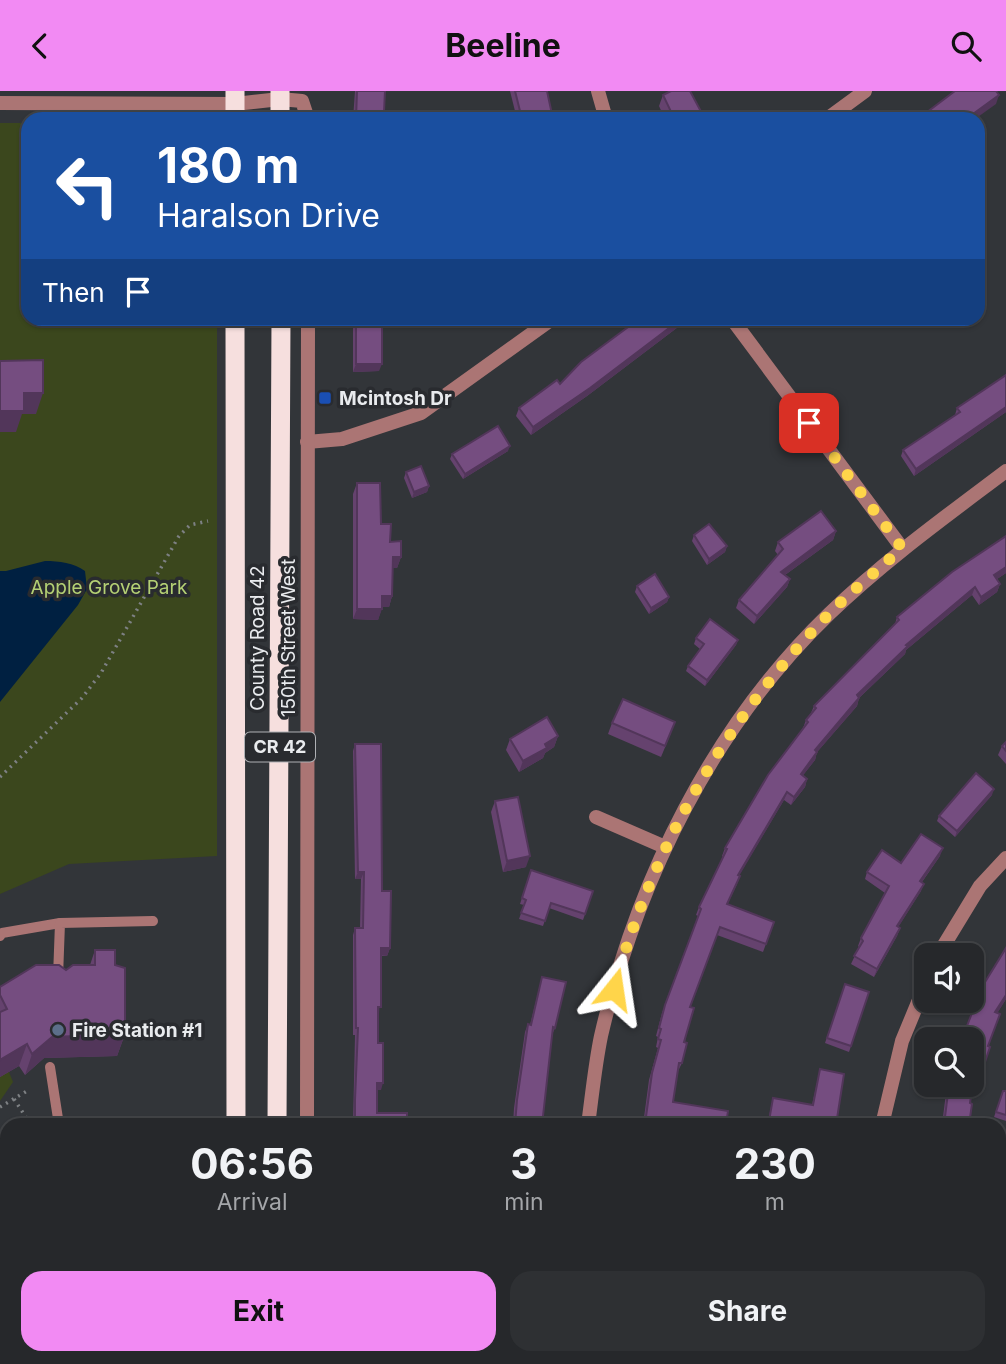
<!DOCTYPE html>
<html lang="en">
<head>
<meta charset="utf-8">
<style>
	:root { --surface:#26282b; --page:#2e3033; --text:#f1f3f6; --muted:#a4a6a9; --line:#424447; --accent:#f28af3 }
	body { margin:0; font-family:Inter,sans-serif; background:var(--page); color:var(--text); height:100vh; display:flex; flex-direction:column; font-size:26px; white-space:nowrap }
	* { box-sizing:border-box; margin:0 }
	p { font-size:23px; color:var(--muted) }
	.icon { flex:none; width:38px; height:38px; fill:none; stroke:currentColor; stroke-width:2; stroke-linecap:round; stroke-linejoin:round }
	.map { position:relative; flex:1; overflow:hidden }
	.side { position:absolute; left:0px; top:1027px; width:1006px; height:247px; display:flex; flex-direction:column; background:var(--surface); border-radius:21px 21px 0 0; box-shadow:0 2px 5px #0004,0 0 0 2px var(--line) }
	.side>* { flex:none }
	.hud { position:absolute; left:21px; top:21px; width:964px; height:214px; border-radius:21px; box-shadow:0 2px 5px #0004,0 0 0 2px var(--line); background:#1a4fa0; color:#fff; overflow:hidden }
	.fabs { position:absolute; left:914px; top:852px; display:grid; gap:14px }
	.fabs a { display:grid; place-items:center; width:70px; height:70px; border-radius:14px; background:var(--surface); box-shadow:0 2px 5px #0004,0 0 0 2px var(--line); font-size:35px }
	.pin { position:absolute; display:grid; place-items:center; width:60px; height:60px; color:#fff; margin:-30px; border-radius:14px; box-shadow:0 4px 10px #0006 }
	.me { position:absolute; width:77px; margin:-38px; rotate:15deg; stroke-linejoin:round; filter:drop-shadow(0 0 5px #0008) }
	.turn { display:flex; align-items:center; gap:24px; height:147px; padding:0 21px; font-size:32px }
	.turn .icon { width:91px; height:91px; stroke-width:2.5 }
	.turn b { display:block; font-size:49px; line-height:60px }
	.then { display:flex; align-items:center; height:66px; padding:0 21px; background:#0003; gap:14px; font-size:26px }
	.eta { display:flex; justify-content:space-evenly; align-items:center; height:119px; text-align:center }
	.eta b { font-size:42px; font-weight:700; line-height:49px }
	.cta { display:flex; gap:14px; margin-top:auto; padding:14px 21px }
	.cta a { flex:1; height:80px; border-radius:21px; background:var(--accent); color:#111; font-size:28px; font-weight:700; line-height:80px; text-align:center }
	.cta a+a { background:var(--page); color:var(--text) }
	header { display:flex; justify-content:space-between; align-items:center; height:91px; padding:0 21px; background:var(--accent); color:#111; font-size:32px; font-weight:700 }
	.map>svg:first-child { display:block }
	.green { fill:#3b471d }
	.water { fill:#002041 }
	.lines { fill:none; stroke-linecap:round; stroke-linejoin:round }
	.path { stroke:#7e8184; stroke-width:3.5; stroke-dasharray:2 5; stroke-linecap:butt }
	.service { stroke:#ab7574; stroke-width:10 }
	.minor { stroke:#ab7574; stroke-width:14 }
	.tertiary { stroke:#ab7574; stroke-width:14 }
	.trunk { stroke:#f6dfde; stroke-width:19 }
	.wall { fill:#65426e }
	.shaded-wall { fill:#52365a }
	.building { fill:#754d80; stroke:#52365a; stroke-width:2 }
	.route { stroke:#ffd54a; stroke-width:12; stroke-dasharray:0 21.6 }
	.transit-dot { fill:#1a4fb4; stroke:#292b2f; stroke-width:2.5 }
	.service-dot { fill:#5c6f8a; stroke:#292b2f; stroke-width:2.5 }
	.labels { text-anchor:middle; stroke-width:7; stroke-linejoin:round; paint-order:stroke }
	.shield { fill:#292b2f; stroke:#afb1b5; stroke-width:2 }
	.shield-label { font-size:18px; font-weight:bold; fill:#e9ebee }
	.poi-label { font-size:19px; font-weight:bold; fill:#e9ebee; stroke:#292b2f; text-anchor:start }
	.park-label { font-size:19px; fill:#b4d074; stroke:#292b2f }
	.street-label { font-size:19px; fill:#e9ebee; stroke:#292b2f }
</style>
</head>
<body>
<header><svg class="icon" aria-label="back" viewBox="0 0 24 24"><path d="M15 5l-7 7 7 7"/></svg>Beeline<svg class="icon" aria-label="search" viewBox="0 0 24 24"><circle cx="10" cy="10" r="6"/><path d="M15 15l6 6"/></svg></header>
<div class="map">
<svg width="1006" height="1273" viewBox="0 0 1006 1273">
	<rect width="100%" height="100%" fill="#323539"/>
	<g class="green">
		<path d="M0,32H28V228H217V765L69,773L0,803Z"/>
		<path d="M0,959L13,991L0,1010Z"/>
	</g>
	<path class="water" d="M45,470C59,470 74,472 85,480L87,498L78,514L0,611V480H6Z"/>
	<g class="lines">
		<g class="path">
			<path d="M0,686L82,607L101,582L179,445L190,434L208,430"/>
			<path d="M14,1008L31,1034"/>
			<path d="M0,1016L27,1000"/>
		</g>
		<g class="service">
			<path d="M0,845L2,842L60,832"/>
			<path d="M58,886L60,832L153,830"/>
			<path d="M50,976L59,1034"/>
			<path d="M0,1054V1053"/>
		</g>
		<g class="minor">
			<path d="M598,0L606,28"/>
			<path d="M235,13L280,8L302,10L308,28"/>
			<path d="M827,28L865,0"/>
			<path d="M732,228L902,457"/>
			<path d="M307,351L342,348L421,322L552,228"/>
			<path d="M596,726L665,756"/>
			<path d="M938,864L980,795L1006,767"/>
			<path d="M307,1034L308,228"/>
			<path d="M588,1034C592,1005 595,974 601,945C637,789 713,635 829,523C884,470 945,426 1006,380"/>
			<path d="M882,1034L902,950L926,892"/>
			<path d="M999,1155H1006"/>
			<path d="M142,1267L146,1273"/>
			<path d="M308,1267V1273"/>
			<path d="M583,1267V1273"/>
			<path d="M875,1273V1267"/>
		</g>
		<g class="tertiary">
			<path d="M0,12L235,13"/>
			<path d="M0,1177L7,1178"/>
		</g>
		<g class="trunk">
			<path d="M280,0V28"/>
			<path d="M235,28V0"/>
			<path d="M235,228L236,1034"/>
			<path d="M277,1034L281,228"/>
			<path d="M237,1267V1273"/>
			<path d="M276,1267V1273"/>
		</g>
	</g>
	<g class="wall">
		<path d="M355,0H385L384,21L394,28H353Z"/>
		<path d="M510,0H547L553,28H517Z"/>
		<path d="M663,4L705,28H665L659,15Z"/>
		<path d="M353,228H382L379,280L353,281Z"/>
		<path d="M681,228L678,236L587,305L531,344L516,325L519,317L560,293Z"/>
		<path d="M1006,284V321L914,385L901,365L903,359L955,324L957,317Z"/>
		<path d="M508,360L463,388L450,368L452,363Z"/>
		<path d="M406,381L429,395L427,401L412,407L404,387Z"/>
		<path d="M357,392L381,433L390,451L401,466L397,477H393L392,505L389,516H382L378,529L353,528V403Z"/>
		<path d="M836,440L833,449L785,484L790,488L787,496L754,533L736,517L739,509L778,464L775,460L778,451Z"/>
		<path d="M694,444L727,455L725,461L707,474L692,450Z"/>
		<path d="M1006,445V482L997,488L1000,493L997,501L979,514L972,504L906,559L905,563L859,607L857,615L817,661L815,669L803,684L807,688L805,696L791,714L784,709L739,784L737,793L727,814L774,831L763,861L717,844L690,916L682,972L678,980L673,1011L726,1034H643L649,989L658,957L656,956L658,946L656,945L662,922L698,825L696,824L699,816L723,766L722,765L725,757L803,637L806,629L811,622L814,615L895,533L897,526Z"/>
		<path d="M637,495L669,506L667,511L649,523L635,501Z"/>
		<path d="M696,547L738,549L736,554L705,595L686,580L688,575L700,558L694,553Z"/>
		<path d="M612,632L671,642L661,666L608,643Z"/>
		<path d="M558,645L554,656L545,662L543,667L519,681L506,659L510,648Z"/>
		<path d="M1006,651V673L998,664L1002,655Z"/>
		<path d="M355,653L382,800L390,857L387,865H381L378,952L381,999H377V1022L407,1034H353L355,944H353V844L355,837H360L361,788H355L353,660Z"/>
		<path d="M992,704L955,746L937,730L939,725Z"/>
		<path d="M495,710L526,776L503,781L491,721Z"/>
		<path d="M940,765L922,791L921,800L898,836L900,837L897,845L874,886L851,873L859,856L858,855L861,847L885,802L865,788L867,781Z"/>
		<path d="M531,779L593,800L583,829L549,817L543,835L519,828L524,814L520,813Z"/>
		<path d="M1006,857V908L997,922L988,956H990L979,987L974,985L970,1012L969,1034H942L947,994H971Z"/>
		<path d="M95,859L115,874L125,943L117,965L44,967L25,984L19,975L0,986V896L66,879L90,874Z"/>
		<path d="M542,886L555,937L552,944L542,1034H513L514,1017L525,941L528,933L530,934Z"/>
		<path d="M845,893L869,901L849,961L825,952Z"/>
		<path d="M820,978L836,1034H767L773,1007L812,1014Z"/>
		<path d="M1003,1000H1006V1030L994,1026Z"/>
		<path d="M72,1267H107H98L97,1273H72Z"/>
	</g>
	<g class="shaded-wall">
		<path d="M999,4L996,13L975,28H966Z"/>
		<path d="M681,228L678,236L587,305L531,344L533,336Z"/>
		<path d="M356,273H382L379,280L353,281Z"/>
		<path d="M24,302H43L36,323H22L16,341H0V320Z"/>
		<path d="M1006,316V321L914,385L916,378Z"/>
		<path d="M510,355L508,360L463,388L465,383Z"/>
		<path d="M429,395L427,401L412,407L414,401Z"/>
		<path d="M836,440L833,449L778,489L781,481Z"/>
		<path d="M727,455L725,461L707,474L709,468Z"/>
		<path d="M393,466H401L397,477H389Z"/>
		<path d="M1006,476V482L991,492L994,484Z"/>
		<path d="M790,488L787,496L754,533L757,525Z"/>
		<path d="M1000,493L997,501L979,514L981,506Z"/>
		<path d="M975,496L972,504L906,559L905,563L859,607L857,615L812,667L815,659L857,604L906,554Z"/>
		<path d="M382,505H392L389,516H378Z"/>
		<path d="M669,506L667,511L649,523L651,517Z"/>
		<path d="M357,518H382L378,529L353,528Z"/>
		<path d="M738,549L736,554L705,595L707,589Z"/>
		<path d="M558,645L554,656L545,662L543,667L519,681L523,670L545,653Z"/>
		<path d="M817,661L815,669L798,691L801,683Z"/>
		<path d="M807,688L805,696L791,714L794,706Z"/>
		<path d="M994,698L992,704L955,746L957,740Z"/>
		<path d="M787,701L784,709L735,792L738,784Z"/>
		<path d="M943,757L940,765L917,798L920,790Z"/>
		<path d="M530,765L526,776L503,781L507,770Z"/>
		<path d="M358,781H364L361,788H355Z"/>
		<path d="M924,793L921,800L894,843L897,835Z"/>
		<path d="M900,837L897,845L874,886L877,878Z"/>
		<path d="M381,857H390L387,865L378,864Z"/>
		<path d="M1006,904V908L992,931L995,921Z"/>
		<path d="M125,943L117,965L44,967L25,984L32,963L52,946Z"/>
		<path d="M27,953L19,975L0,986V969Z"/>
		<path d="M377,992H383L381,999H374Z"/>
		<path d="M999,1099H1004L1002,1105L999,1104Z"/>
		<path d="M0,1259H7V1267H29L28,1269H0Z"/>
		<path d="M75,1270H98L97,1273H74Z"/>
	</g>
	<g class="building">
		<path d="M357,0H385L384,21H394V28H356Z"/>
		<path d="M515,0H547L553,28H522Z"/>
		<path d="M671,0H690L705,28H677L676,26L674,27L663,4Z"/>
		<path d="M955,0H996L999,4L966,28H918Z"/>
		<rect x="356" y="228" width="26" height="45"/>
		<path d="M639,228H681L590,297L533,336L519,317L557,289L560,293L581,271Z"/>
		<path d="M43,269V302H24V320H0V270Z"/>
		<path d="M1006,284V316L916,378L903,359L960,321L957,317Z"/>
		<path d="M498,335L510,355L465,383L452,363Z"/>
		<path d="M421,375L429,395L414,401L406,381Z"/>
		<path d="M357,392H380L381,433H391L390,451L401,450V466H393L392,505H382V518H357Z"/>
		<path d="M821,420L836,440L781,481L790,488L757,525L739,509L783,458L778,451Z"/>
		<path d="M709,433L727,455L709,468L694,444Z"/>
		<path d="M1006,445V476L994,484L1000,493L981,506L975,496L906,554L908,555L857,604L859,607L815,659L817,661L801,683L807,688L794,706L787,701L738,784L740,785L727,813L774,831L766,853L720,836L690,916L694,917L684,951L687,952L682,972H679L673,1011L728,1020L726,1034H652L645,1033L652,982L661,949L658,948L661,938L659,937L665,914L701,818L699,816L727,758L725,757L768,684L808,631L806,629L816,617L814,615L899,529L897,526L952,481Z"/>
		<path d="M655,483L669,506L651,517L637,495Z"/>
		<path d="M710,528L738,549L707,589L688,575L704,553L696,547Z"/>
		<path d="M623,608L675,631L665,655L612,632Z"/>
		<path d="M547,626L558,645L545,653L547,657L523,670L510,648Z"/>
		<path d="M1006,651V660L1002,655Z"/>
		<path d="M355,653H381L382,800H391L390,857H381V916H378V952H383V992H377V1022H407V1034H355V1009L358,937H356L355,837H363L364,781H358Z"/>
		<path d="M976,682L994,698L957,740L939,725Z"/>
		<path d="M518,706L530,765L507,770L495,710Z"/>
		<path d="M921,743L943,757L920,790L924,793L897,835L900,837L877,878L854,865L863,850L861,847L889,795L867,781L882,759L901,772Z"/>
		<path d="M531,779L593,800L585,823L551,812L545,830L521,822L526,809L522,807Z"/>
		<path d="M1006,857V904L995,921L1000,923L988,955L990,956L983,977L976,974L970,1012L972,1013L969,1034H944L949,994H971V948H962L982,896Z"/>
		<path d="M95,859H115V874L125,877V943L52,946L32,963L27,953L0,969V921L7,918L0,904V896L36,874H59L66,879L73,874H95Z"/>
		<path d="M542,886L566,891L555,937L553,936L542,1034H515L517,1009L528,933L531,934Z"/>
		<path d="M845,893L869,901L851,955L827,947Z"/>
		<path d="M820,978L844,983L836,1034H793L769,1030L773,1007L813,1014Z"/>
		<path d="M1003,1000H1006V1024L996,1021Z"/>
		<path d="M999,1079L1005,1080L1004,1099H999Z"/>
		<rect x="0" y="1232" width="7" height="27"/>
		<rect x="75" y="1267" width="23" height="3"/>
		<rect x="355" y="1267" width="24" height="6"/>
		<rect x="513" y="1267" width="24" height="6"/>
		<rect x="644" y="1267" width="25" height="6"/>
		<rect x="806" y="1267" width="23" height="6"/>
		<rect x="935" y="1267" width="27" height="6"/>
	</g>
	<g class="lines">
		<path class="route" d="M614,898C653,756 724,631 827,525C850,501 877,480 902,457L809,332"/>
	</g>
	<rect class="transit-dot" x="318" y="300" width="14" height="14" rx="3.5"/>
	<circle class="service-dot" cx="58" cy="939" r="7"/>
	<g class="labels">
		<rect class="shield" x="245" y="641.5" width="70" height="29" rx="5"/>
		<g class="shield-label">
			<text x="280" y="662">CR 42</text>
		</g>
		<g class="poi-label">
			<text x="339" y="314">Mcintosh Dr</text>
			<text x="72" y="946">Fire Station #1</text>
		</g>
		<g class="park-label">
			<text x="109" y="503">Apple Grove Park</text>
		</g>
		<g class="street-label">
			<text transform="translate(257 547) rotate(-90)" y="7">County Road 42</text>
			<text transform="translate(288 547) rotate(-90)" y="7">150th Street West</text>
		</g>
	</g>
</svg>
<div class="fabs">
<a><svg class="icon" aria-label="sound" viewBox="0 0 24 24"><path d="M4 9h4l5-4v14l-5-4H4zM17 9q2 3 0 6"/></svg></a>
<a><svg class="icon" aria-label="search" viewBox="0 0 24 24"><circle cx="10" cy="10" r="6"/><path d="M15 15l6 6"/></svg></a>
</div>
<div class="pin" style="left:809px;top:332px;background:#d93025"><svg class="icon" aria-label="arrive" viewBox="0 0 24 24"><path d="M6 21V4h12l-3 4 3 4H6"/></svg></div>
<svg class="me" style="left:614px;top:898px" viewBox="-20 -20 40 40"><path d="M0-17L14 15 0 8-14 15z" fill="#ffd54a" stroke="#fff" stroke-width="4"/></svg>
<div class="hud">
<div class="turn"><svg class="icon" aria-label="left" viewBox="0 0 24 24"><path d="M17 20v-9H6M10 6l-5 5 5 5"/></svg><div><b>180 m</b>Haralson Drive</div></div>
<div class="then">Then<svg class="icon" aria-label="arrive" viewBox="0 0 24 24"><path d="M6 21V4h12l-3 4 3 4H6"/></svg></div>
</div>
<section class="side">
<div class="eta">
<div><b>06:56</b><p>Arrival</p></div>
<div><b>3</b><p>min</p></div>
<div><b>230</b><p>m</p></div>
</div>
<div class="cta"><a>Exit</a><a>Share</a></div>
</section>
</div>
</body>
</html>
